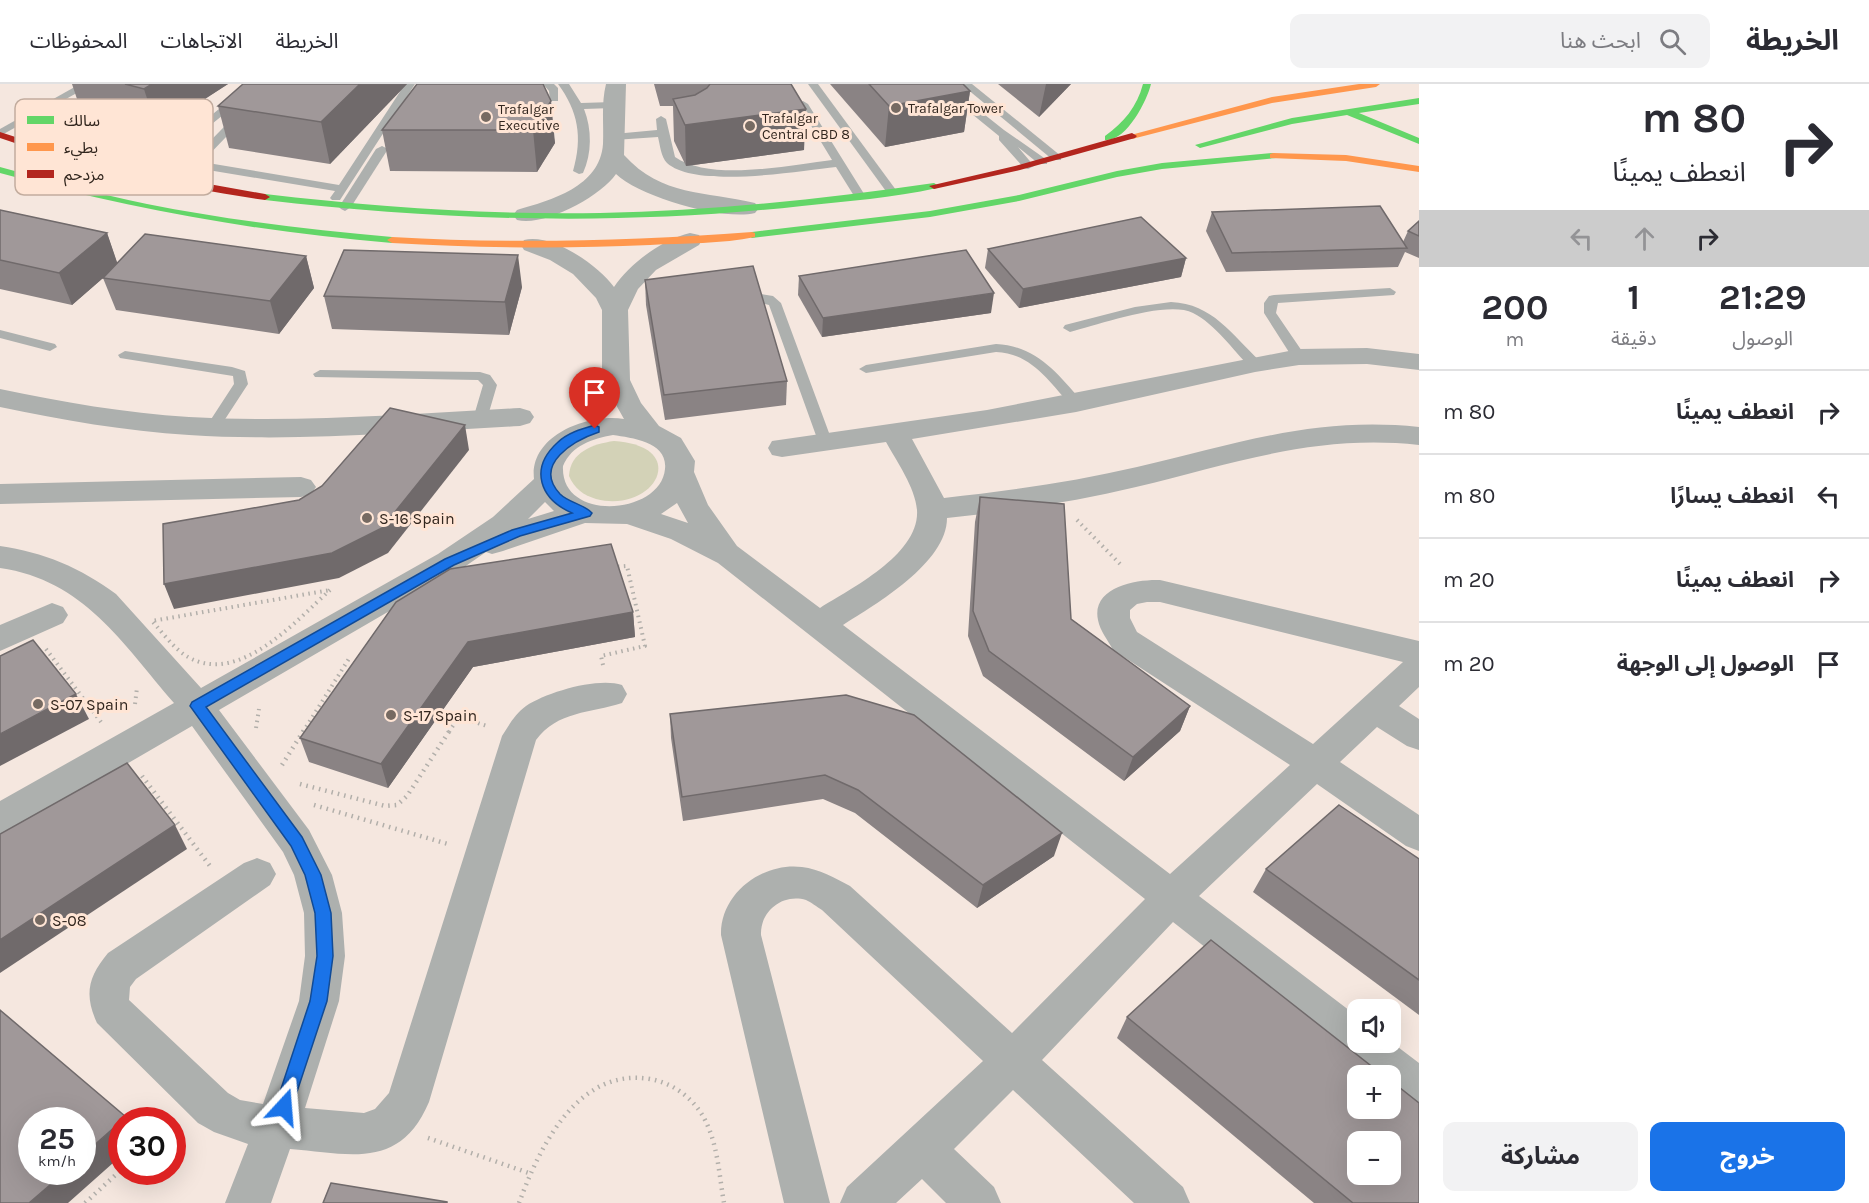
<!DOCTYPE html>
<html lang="ar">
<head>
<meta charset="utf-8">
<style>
	:root { --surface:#fff; --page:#f2f2f3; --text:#2b2b33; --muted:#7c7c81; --line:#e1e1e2; --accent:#1a73e8 }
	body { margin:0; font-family:Karla,"Noto Sans Arabic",sans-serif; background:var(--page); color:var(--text); direction:rtl; height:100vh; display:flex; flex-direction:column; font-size:22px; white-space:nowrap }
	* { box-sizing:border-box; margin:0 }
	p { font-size:20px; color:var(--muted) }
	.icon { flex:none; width:33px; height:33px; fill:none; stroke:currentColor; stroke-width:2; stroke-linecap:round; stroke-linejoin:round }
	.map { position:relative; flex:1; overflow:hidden; direction:ltr }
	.drawer { display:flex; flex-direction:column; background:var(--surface); width:450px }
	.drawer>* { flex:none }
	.banner { background:#fff; color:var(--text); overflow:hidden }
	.tools { position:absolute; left:1347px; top:915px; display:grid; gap:12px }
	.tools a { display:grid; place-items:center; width:54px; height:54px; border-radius:12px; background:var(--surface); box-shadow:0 6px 24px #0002; font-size:30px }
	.speed { position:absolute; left:18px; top:1023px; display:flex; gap:12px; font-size:30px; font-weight:700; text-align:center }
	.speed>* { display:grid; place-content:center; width:78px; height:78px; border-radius:50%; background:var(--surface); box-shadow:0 6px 24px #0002; line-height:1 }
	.speed small { font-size:15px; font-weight:400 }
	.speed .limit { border:9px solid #d22; background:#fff; color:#111 }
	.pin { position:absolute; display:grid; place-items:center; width:51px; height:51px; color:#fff; margin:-62px -26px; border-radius:50% 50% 50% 0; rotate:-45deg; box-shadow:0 0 6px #0007 }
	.pin .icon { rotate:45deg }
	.me { position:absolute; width:66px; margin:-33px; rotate:19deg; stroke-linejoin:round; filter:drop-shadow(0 0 4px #0008) }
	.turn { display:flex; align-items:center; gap:21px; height:126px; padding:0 24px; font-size:27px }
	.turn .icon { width:78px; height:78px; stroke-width:2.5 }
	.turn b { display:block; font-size:42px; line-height:51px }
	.lanes { display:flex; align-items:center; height:57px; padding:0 24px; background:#0003; justify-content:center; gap:30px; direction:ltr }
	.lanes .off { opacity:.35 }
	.eta { display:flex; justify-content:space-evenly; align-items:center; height:102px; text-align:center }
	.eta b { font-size:36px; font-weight:700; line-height:42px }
	.button { display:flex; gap:12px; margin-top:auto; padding:12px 24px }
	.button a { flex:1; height:69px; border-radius:12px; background:var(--accent); color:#fff; font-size:24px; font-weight:700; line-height:69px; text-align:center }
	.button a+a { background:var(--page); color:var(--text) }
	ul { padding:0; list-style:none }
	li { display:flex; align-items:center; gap:18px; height:84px; padding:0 24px; border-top:2px solid var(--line) }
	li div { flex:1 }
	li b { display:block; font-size:22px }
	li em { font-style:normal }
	header { display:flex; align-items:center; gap:36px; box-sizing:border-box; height:84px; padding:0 30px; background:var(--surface); border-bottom:2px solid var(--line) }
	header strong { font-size:28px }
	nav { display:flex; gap:33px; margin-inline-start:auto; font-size:21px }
	.search { width:420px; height:54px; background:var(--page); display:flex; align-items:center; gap:15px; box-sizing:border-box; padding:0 21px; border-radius:12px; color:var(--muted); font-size:22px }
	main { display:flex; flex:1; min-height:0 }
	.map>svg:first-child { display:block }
	.green { fill:#d3d2b7 }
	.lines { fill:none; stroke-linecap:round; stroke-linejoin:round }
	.path-far1 { stroke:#b2afaa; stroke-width:4; stroke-dasharray:1.5 4.5; stroke-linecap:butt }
	.path { stroke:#b2afaa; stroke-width:4.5; stroke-dasharray:1.5 5; stroke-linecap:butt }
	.lane { fill:#adb0ae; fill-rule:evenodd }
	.street { fill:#adb0ae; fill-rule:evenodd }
	.fast { fill:#63d668; fill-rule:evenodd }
	.slow { fill:#ff974d; fill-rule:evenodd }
	.jam { fill:#b3261e; fill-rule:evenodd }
	.wall { fill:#8a8384 }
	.shaded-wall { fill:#706a6b }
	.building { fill:#a09899; stroke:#706a6b; stroke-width:1.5; fill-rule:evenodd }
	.route { fill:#1a73e8; stroke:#114b97; stroke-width:1.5 }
	.poi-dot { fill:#766a62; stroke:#ffe5d5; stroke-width:2 }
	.labels { text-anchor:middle; stroke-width:6; stroke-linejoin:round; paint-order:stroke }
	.far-poi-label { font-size:14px; fill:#32261e; stroke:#ffe5d5; text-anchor:start }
	.poi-label { font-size:16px; fill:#32261e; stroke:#ffe5d5; text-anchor:start }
	.key { fill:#ffe5d5; stroke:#c2ac9e; stroke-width:1.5 }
	.key-label { font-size:16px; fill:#32261e }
</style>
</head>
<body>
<header>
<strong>الخريطة</strong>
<div class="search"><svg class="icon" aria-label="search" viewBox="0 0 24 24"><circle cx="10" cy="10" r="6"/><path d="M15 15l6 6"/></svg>ابحث هنا</div>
<nav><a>الخريطة</a><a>الاتجاهات</a><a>المحفوظات</a></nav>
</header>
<main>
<section class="drawer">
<div class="banner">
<div class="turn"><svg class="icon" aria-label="right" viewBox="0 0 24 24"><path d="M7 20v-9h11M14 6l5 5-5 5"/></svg><div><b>80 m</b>انعطف يمينًا</div></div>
<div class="lanes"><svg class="icon off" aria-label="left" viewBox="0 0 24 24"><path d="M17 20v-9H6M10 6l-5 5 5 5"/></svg><svg class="icon off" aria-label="ahead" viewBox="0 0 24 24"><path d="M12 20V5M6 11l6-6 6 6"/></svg><svg class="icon" aria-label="right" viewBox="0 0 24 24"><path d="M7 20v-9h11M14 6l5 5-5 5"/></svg></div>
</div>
<div class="eta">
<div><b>21:29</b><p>الوصول</p></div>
<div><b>1</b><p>دقيقة</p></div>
<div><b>200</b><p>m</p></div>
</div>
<ul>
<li><svg class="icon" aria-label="right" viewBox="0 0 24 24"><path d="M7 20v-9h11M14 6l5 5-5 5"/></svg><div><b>انعطف يمينًا</b></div><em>80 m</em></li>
<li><svg class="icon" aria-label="left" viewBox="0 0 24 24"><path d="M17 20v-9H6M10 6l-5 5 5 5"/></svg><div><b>انعطف يسارًا</b></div><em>80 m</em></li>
<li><svg class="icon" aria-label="right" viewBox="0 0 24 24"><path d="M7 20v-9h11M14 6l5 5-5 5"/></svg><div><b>انعطف يمينًا</b></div><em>20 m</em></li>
<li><svg class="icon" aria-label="arrive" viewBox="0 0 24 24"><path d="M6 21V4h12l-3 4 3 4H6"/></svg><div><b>الوصول إلى الوجهة</b></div><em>20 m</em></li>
</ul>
<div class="button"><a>خروج</a><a>مشاركة</a></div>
</section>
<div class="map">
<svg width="1419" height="1119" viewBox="0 0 1419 1119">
	<rect width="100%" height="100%" fill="#f5e7df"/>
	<path class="green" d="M614,357C692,362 655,430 596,415C583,411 574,404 569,392C570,368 593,360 614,357Z"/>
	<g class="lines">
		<g class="path-far1">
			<path d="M1077,436L1122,482"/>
			<path d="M330,506C296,537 239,602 188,573C174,565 163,549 152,537Z"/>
			<path d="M46,565L101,638"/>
			<path d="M603,581L601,572L645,562L627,482L613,483"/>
			<path d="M135,620L137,604"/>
			<path d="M256,644L259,625"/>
			<path d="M303,648L350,573"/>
			<path d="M449,648L456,637L465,635L487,642"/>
		</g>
		<g class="path">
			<path d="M282,681L304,646"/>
			<path d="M142,692L210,782"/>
			<path d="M300,700L385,722L397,721L407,712L450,646"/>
			<path d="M314,721L448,760"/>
			<path d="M428,1054L529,1089"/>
			<path d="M85,1119L122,1085"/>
			<path d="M519,1119C540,1062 578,983 650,995C673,999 693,1014 704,1034C718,1060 719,1091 724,1119"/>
		</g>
		<g class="lane">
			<path d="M80,0L91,1L0,52V45Z"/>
			<path d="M266,0H277L202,78L339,101L405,0H415L340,116H332L330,114L335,107L196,84L180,100H172V96Z"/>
			<path d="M543,0H554L558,4V17H550L549,7Z"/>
			<path d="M558,0H569L581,19L613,18L618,21L613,24L584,25C592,45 592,70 583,89L579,90L573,87C583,53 578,27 558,0Z"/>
			<path d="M808,0H818L896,106V110H888Z"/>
			<path d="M935,0H946L1004,46L1047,76V80H1039L1018,63L1034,82L1028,85L1024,84L999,56V52Z"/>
			<path d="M961,0H972L1061,72V76H1053Z"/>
			<path d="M97,5L101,6V10L49,42L161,72L219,25H227L228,27L156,85L150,82L155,77L42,47L21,59L17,60L11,57Z"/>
			<path d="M803,17L808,20L866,113L864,115H856L836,83C798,87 696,105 667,79C661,73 660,61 658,53L614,56L608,53L614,50L657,46L656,35L661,32L666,35L675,73C711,98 790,81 832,76L798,20Z"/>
			<path d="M382,62L388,65L351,123L345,127L341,125L339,123L376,65Z"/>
			<path d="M1390,204L1396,208L1394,211L1278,219L1276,229L1306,273L1299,277L1294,276L1264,229V219L1269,212L1274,211Z"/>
			<path d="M754,209L773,212L781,219L832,357L830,360H820L818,357L769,221L749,216L748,213Z"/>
			<path d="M1171,218C1213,220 1231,250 1260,277L1262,280L1260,283H1250C1233,266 1215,240 1193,229C1167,216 1098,241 1070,248L1063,244L1065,241L1135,223Z"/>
			<path d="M0,246L55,260L57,263L50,267L0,254Z"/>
			<path d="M996,260C1036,262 1056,288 1081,316L1083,319L1081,322H1071C1050,298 1031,269 996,268L866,289L859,285L866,281Z"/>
			<path d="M125,267L232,283L245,287L248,300L218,346H208L206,343L234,300L233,292L120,274L118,271Z"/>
			<path d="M320,286L480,288L490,291L497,301L487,335L480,339L473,335L483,301L478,296L315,293L313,290Z"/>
		</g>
		<g class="street">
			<path d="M606,0H626L624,71C662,113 705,107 755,119L759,124L755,129C723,137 640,113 616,90C600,113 544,143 517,136L513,131L517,126C551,116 600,103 603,60C604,40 601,20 606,0Z"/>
			<path d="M690,149L699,151L702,156L699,161L656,186L638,205L628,226L630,296L641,319L659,342L681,354L695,377L694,388L708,421L737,462L820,524C852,504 920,470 917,426C915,403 897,378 886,358L782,373L772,371L768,364L772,357L987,326L1299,265L1367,264L1419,270V286L1367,280L1299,281L1255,288L1076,328L912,355L944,414C1008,407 1073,398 1137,383C1236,360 1315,332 1419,343V361C1315,350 1236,379 1136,403C1074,418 1011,427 947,434C947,479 876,520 843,541L1170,790L1290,681L1113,566C1108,556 1100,547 1098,536C1091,503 1137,495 1160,496L1419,557V603L1399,622L1419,635V666L1407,662L1377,643L1340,678L1419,731V767L1406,762L1317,700L1199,812L1358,933V958L1390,957L1419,979V1025L1404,1019L1390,1009V992H1369L1173,838L1042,976L1183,1103L1190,1119H1134L1013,1006L954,1065L994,1103L1001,1119H946L922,1095L896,1119H840L847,1103L983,977L822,826C817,823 811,818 806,816C782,809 760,828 761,851L830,1119H784L721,851C720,810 762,778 802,783C819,785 835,794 850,802L1012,949L1145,815L718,479L671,455L627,440L585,439L503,467L492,470L486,468L460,486L219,626L309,746L332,791L342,829L345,872L339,917L305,1024L364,1029L375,1025L389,1009L502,652C509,641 515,630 526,622C547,608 598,593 622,601L627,610L622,619C591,629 557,627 536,656L429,1018C400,1086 351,1070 290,1065L271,1119H225L248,1060L214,1048L198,1039L97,939C84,911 88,893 108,869L244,779L257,774L270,779L276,790L270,801L136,895L130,903L129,916L228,1009L240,1016L263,1020L299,917L305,872L304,829L294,791L283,768L192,642L13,746L0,750V717L174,619C122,559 84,496 0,484V462C43,468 81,484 116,510L201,604L438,470L493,433L534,395C529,351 589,329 624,335L602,296V226L596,214L573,190L550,176L524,166L521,161L524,156C552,149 598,181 614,203C629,180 663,155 690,149ZM613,351C633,354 668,358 665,385C661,431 560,439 563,382C572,361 592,355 613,351ZM545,418L554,427L528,435ZM677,419L688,439L661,430ZM1147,518H1160L1403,578L1313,660L1137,548L1130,534V526L1137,520Z"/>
			<path d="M0,305C62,318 125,329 189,333C299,339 410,330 520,324L530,327L534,333L530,339L520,342C410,348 299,358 189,351C125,347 62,336 0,323Z"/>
			<path d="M301,393L311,396L316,403L311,410L301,413L0,420V400Z"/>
			<path d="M52,519L63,523L68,531L63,539L0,567V541Z"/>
		</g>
		<g class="fast">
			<path d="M1143,0H1151C1147,17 1126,58 1105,56V52C1124,38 1137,23 1143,0Z"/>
			<path d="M1419,14V20L1359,29L1419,54V60L1347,31L1292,40L1200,64L1195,61L1292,34Z"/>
			<path d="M1273,69L1276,70V74L1162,85L1117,93L1019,117L930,133L752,154L747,151L752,148L930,127L1019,111L1117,87L1162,79Z"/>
			<path d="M0,83C49,96 97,110 147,120C228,136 310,146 392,153L397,156L392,159C259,148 129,125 0,89Z"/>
			<path d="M934,99L939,102L937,104C893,114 847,117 802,122C623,142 444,137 265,116L260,113L265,110C376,123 488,131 600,129C712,127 823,115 934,99Z"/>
		</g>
		<g class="slow">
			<path d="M1359,0H1380L1376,3L1272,19L1132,55L1127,52L1272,13Z"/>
			<path d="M1273,69L1346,71L1419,82V88L1346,77L1270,74V70Z"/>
			<path d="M752,148L755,149V153C722,160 684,159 650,161C564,165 478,164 392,159L387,156L392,153C512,160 632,157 752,148Z"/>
		</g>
		<g class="jam">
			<path d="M0,48L68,70L131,86L265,110L270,113L265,116C175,103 86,84 0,54Z"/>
			<path d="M1132,49L1137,52L1135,54L1020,86L934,105L929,102L1015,82Z"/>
		</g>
	</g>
	<g class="wall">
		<path d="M72,0H228L157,46L80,24Z"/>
		<path d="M407,0L330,80L229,64L218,22Z"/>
		<path d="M543,0L555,59L537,88L390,87L382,46Z"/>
		<path d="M654,0H791L804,66L686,82L674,57L673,22H660Z"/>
		<path d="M830,0H963L970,7L964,48L885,63Z"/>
		<path d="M998,0H1071L1039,33Z"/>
		<path d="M0,126L107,149L117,179L306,172L314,204L279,250L116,226L103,194L72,221L0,205Z"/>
		<path d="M1212,128L1403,158L1408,147L1419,137V174L1405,168L1398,183L1226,188L1206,147Z"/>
		<path d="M988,165L1186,174L1181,193L1019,224L985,184Z"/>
		<path d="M799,192L991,229L822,253L798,211Z"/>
		<path d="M645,196L787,297L786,321L665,336L646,221Z"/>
		<path d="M522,203L509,251L332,245L324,212Z"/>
		<path d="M980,413L1071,535L1190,622L1180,647L1124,697L983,592L968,552L975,438Z"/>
		<path d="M396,518L633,528L635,553L473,583L388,704L309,678L300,654Z"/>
		<path d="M670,630L1054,772L977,824L855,729L823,715L683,737L671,654Z"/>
		<path d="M1419,775V931L1253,808L1266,785Z"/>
		<path d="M1127,933L1419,1119H1314L1117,954Z"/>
	</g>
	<g class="shaded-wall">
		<path d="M152,0H228L157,46L144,5Z"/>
		<path d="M360,0H407L330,80L321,38Z"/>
		<path d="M1046,0H1071L1039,33Z"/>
		<path d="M970,7L964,48L885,63L889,22Z"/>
		<path d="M551,17L555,59L537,88L533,46Z"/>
		<path d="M806,25L804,66L686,82L685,41Z"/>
		<path d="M107,149L118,181L72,221L59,189Z"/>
		<path d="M518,171L522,203L509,251L505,218Z"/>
		<path d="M306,172L314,204L279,250L270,217Z"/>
		<path d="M1186,174L1181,193L1019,224L1023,205Z"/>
		<path d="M994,209L991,229L822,253L823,234Z"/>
		<path d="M465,341L469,366L388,469L339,494L174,525L164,500Z"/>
		<path d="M633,528L635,553L473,583L388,704L381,680L468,558Z"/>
		<path d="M76,610L89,635L0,682V650Z"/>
		<path d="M1190,622L1180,647L1124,697L1133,673Z"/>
		<path d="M175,741L187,765L0,889V856Z"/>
		<path d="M1062,749L1054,772L977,824L983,801Z"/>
		<path d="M122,1037V1071L68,1119H29L65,1088H82V1072Z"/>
	</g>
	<g class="building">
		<path d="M125,0H152L144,5Z"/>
		<path d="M243,0H360L321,38L218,22Z"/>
		<path d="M417,0H543L551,17L533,46H382Z"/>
		<path d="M710,0H791L806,25L685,41L673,15L695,11L707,4Z"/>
		<path d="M869,0H963L970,7L889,22Z"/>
		<path d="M1380,122L1407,164L1232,169L1212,128Z"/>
		<path d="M0,126L107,149L59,189L0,176Z"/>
		<path d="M1141,133L1186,174L1023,205L988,165Z"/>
		<path d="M1419,137V152L1408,147Z"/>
		<path d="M145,150L306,172L270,217L103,194Z"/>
		<path d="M344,166L518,171L505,218L324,212Z"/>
		<path d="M966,166L994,209L823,234L799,192Z"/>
		<path d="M753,182L787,297L664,311L645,196Z"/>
		<path d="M390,324L465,341L382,444L332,469L164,500L163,440L299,416L322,402Z"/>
		<path d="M980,413L1064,420L1071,535L1190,622L1133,673L989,567L973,527Z"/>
		<path d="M611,460L633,528L468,558L381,680L300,654L396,518L450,485Z"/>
		<path d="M33,556L76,610L0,650V572Z"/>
		<path d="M846,611L914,631L1062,749L983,801L858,706L825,691L682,713L670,630Z"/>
		<path d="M127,679L175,741L0,856V750Z"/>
		<path d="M1339,721L1419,775V896L1266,785Z"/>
		<path d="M1211,856L1384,992H1358V1024H1390V996L1419,1019V1119H1353L1127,933ZM1358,1058H1390V1090H1358Z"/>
		<path d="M0,926L126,1033L82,1072V1036H32V1088H65L29,1119H0Z"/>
		<path d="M331,1099L447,1118V1119H323Z"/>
	</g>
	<path class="route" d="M595,341L599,343V348C575,356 532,380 560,410C569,419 584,420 592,429L590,432L520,452L454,481L206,623L302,753L321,791L331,829L333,872L327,917L290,1029L284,1031L277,1029L275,1023L310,917L317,872L315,829L305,791L291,762L190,622L192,618L445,475L512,446L572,429C540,415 529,385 557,359C567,349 581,345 595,341Z"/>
	<g class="poi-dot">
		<circle cx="896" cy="24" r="6"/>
		<circle cx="486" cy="33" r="6"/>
		<circle cx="750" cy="42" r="6"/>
		<circle cx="367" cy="434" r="6"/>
		<circle cx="38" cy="620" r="6"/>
		<circle cx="391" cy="631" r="6"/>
		<circle cx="40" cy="836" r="6"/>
	</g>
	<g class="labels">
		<g class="far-poi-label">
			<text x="908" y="29">Trafalgar Tower</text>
			<text x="498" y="30">Trafalgar<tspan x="498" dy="16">Executive</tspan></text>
			<text x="762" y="39">Trafalgar<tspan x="762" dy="16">Central CBD 8</tspan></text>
		</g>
		<g class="poi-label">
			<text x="379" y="440">S-16 Spain</text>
			<text x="50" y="626">S-07 Spain</text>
			<text x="403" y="637">S-17 Spain</text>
			<text x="52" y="842">S-08</text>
		</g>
	</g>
	<rect x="15" y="15" width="198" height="96" rx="9" class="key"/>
	<rect x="27" y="32" width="27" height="8" fill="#63d668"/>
	<rect x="27" y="59" width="27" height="8" fill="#ff974d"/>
	<rect x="27" y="86" width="27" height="8" fill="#b3261e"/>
	<g class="key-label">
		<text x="64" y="42">سالك</text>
		<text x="64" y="69">بطيء</text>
		<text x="64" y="96">مزدحم</text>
	</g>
</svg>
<div class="tools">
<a><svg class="icon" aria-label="sound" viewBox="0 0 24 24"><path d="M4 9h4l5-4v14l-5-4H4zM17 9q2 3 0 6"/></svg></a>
<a>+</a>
<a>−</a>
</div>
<div class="speed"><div>25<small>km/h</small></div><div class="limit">30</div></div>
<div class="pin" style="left:595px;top:345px;background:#d93025"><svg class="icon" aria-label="arrive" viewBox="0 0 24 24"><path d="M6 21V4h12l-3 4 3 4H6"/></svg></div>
<svg class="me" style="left:284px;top:1023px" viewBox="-20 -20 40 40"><path d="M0-17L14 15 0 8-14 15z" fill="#1a73e8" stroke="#fff" stroke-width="4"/></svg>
</div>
</main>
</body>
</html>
